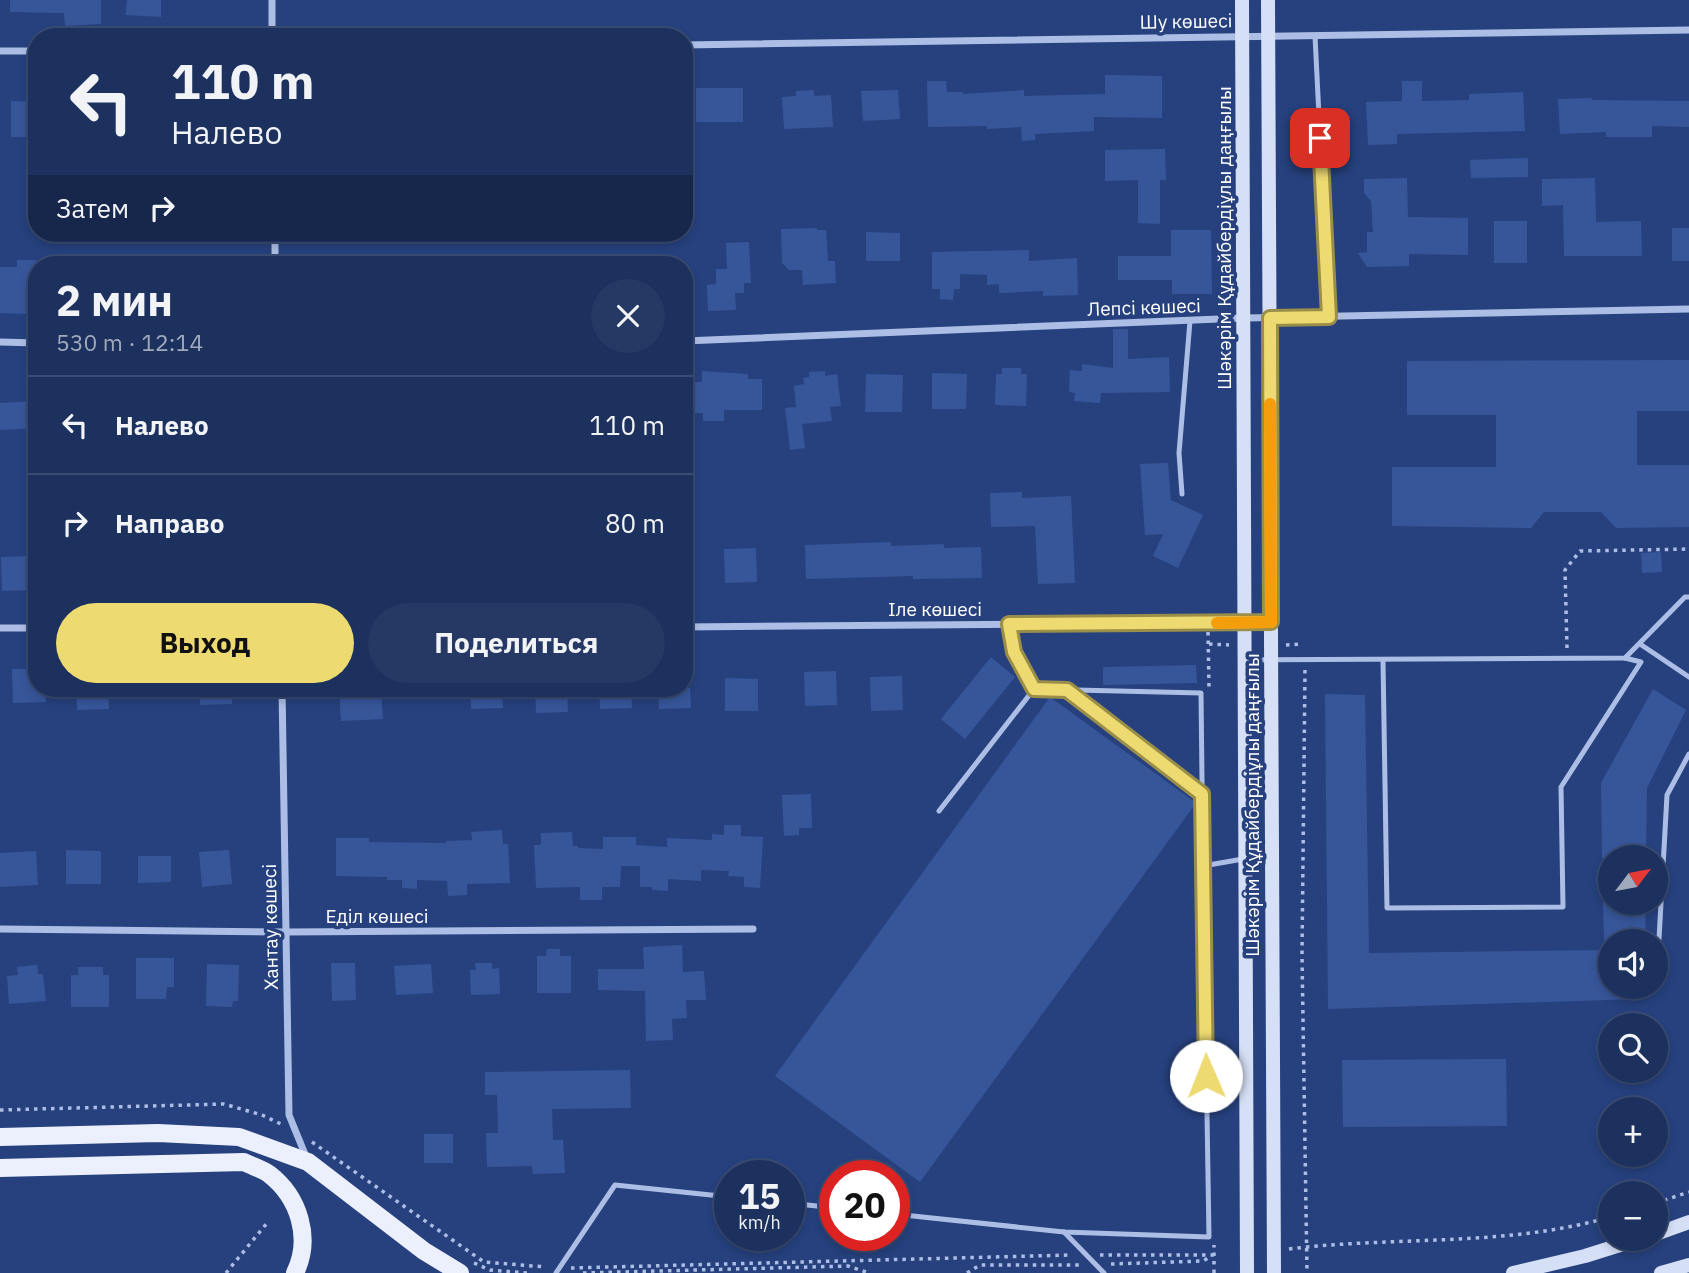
<!DOCTYPE html>
<html lang="ru">
<head>
<meta charset="utf-8">
<style>
	:root { --surface:#1c315e; --page:#253964; --text:#f1f3f6; --muted:#a0a9bc; --line:#3a4c73; --accent:#edda71 }
	body { margin:0; font-family:"IBM Plex Sans",sans-serif; background:var(--page); color:var(--text); height:100vh; display:flex; flex-direction:column; font-size:26px; white-space:nowrap }
	* { box-sizing:border-box; margin:0 }
	p { font-size:23px; color:var(--muted) }
	.icon { flex:none; width:38px; height:38px; fill:none; stroke:currentColor; stroke-width:2; stroke-linecap:round; stroke-linejoin:round }
	.map { position:relative; flex:1; overflow:hidden }
	.details { position:absolute; left:28px; top:256px; width:665px; height:441px; display:flex; flex-direction:column; background:var(--surface); border-radius:28px; box-shadow:0 4px 10px #0003,0 0 0 2px var(--line) }
	.details>* { flex:none }
	.top-card { position:absolute; left:28px; top:28px; width:665px; height:214px; border-radius:28px; box-shadow:0 4px 10px #0003,0 0 0 2px var(--line); background:#1c315e; color:var(--text); overflow:hidden }
	.needle { width:46px; rotate:58deg }
	.buttons { position:absolute; left:1598px; top:845px; display:grid; gap:14px }
	.buttons a { display:grid; place-items:center; width:70px; height:70px; border-radius:50%; background:var(--surface); box-shadow:0 4px 10px #0003,0 0 0 2px var(--line); font-size:35px }
	.speed { position:absolute; left:714px; top:1160px; display:flex; gap:14px; font-size:35px; font-weight:700; text-align:center }
	.speed>* { display:grid; place-content:center; width:91px; height:91px; border-radius:50%; background:var(--surface); box-shadow:0 4px 10px #0003,0 0 0 2px var(--line); line-height:1 }
	.speed small { font-size:18px; font-weight:400 }
	.speed .limit { border:10px solid #d22; background:#fff; color:#111 }
	.pin { position:absolute; display:grid; place-items:center; width:60px; height:60px; color:#fff; margin:-30px; border-radius:14px; box-shadow:0 4px 10px #0006 }
	.me { position:absolute; width:77px; margin:-38px; rotate:359deg; stroke-linejoin:round; filter:drop-shadow(0 0 5px #0008) }
	.turn { display:flex; align-items:center; gap:24px; height:147px; padding:0 28px; font-size:32px }
	.turn .icon { width:91px; height:91px; stroke-width:2.5 }
	.turn b { display:block; font-size:49px; line-height:60px }
	.then { display:flex; align-items:center; height:66px; padding:0 28px; background:#0003; gap:14px; font-size:26px }
	.round { display:grid; place-items:center; flex:none; width:74px; height:74px; border-radius:37px; background:var(--page) }
	.overview { display:flex; align-items:center; justify-content:space-between; height:119px; padding:0 28px }
	h1 { font-size:42px; font-weight:800; line-height:52px }
	.primary-button { display:flex; gap:14px; margin-top:auto; padding:14px 28px }
	.primary-button a { flex:1; height:80px; border-radius:42px; background:var(--accent); color:#111; font-size:28px; font-weight:800; line-height:80px; text-align:center }
	.primary-button a+a { background:var(--page); color:var(--text) }
	ul { padding:0; list-style:none }
	li { display:flex; align-items:center; gap:21px; height:98px; padding:0 28px; border-top:2px solid var(--line) }
	li div { flex:1 }
	li b { display:block; font-size:26px }
	li em { font-style:normal }
	.map>svg:first-child { display:block }
	.building { fill:#37569a }
	.lines { fill:none; stroke-linecap:round; stroke-linejoin:round }
	.path { stroke:#acbee5; stroke-width:3.5; stroke-dasharray:3.5 5; stroke-linecap:butt }
	.lane { stroke:#acbee5; stroke-width:5 }
	.street { stroke:#acbee5; stroke-width:7 }
	.secondary { stroke:#d5dff5; stroke-width:14 }
	.primary { stroke:#ecf0fd; stroke-width:18 }
	.route-casing { stroke:#9a8e49; stroke-width:18 }
	.route { stroke:#edda71; stroke-width:12 }
	.slow { stroke:#f59e0b; stroke-width:12 }
	.labels { text-anchor:middle; stroke-width:7; stroke-linejoin:round; paint-order:stroke }
	.street-label { font-size:19px; fill:#fff; stroke:#26417e }
</style>
</head>
<body>
<div class="map">
<svg width="1689" height="1273" viewBox="0 0 1689 1273">
	<rect width="100%" height="100%" fill="#26417e"/>
	<g class="building">
		<path d="M10,0H101V24L65,26L64,13L10,12Z"/>
		<path d="M127,0H161V17L126,15Z"/>
		<path d="M1105,75L1162,76V118L1094,117V131L1035,134V140L1022,141L1021,127L987,129V126L928,127L927,81H946L947,92H963V94L1024,90V96L1105,94Z"/>
		<path d="M1402,81H1422V101L1469,100V94L1523,92L1525,131L1397,134V144L1368,145L1366,102L1402,101Z"/>
		<rect x="696" y="88" width="47" height="34"/>
		<path d="M814,90V96L831,95L833,127L784,129L782,97L796,96V91Z"/>
		<path d="M898,90L900,119L863,121L861,91Z"/>
		<path d="M1592,98V100L1689,101V127L1652,126V137H1606V132L1560,134L1558,99Z"/>
		<path d="M11,101L37,102V137H11Z"/>
		<path d="M1165,149L1166,180H1160V224L1138,223V180L1105,181V150Z"/>
		<path d="M1528,158V177L1471,178L1470,160Z"/>
		<path d="M1407,178L1408,217L1468,218V255L1409,254V266L1367,267L1358,253L1367,252V232H1373L1371,201L1364,193V179Z"/>
		<path d="M1595,178L1596,222L1641,221L1642,256H1564L1563,205L1542,206V179Z"/>
		<rect x="1494" y="221" width="33" height="42"/>
		<path d="M817,228V230H826L828,261H835L836,283L803,285L802,270H789L782,263L781,229Z"/>
		<rect x="1672" y="228" width="17" height="33"/>
		<path d="M1171,230H1211L1212,294H1172V280H1118V256H1171Z"/>
		<path d="M866,232L900,233V261H866Z"/>
		<path d="M749,242L751,283H744V293H735L736,310L708,311L707,285L716,284V269H727L726,243Z"/>
		<path d="M1029,250V261L1077,258L1078,295L1043,296V291L999,293V284L987,285V275L960,274V289H954L953,300L940,299V289H932V252Z"/>
		<path d="M17,260H36V301H27V314L0,313V267H17Z"/>
		<path d="M1113,329H1128V359L1169,357L1170,392L1101,393L1100,403L1074,401L1075,393L1069,392L1070,370L1082,371V364L1113,368Z"/>
		<path d="M1689,360V411H1637V465H1689V527L1616,528L1601,512H1544L1531,528L1392,526V467H1496V415H1407V361Z"/>
		<path d="M1002,368H1021V374H1027L1026,406L995,405L996,374H1002Z"/>
		<path d="M702,371L748,374V379H762V410H724V421H703V413L684,414V382H702Z"/>
		<path d="M825,371V376L837,374L841,406L830,407L832,421L802,424L805,448L790,450L785,408L796,407L794,386L804,384L803,378L809,377V372Z"/>
		<path d="M932,373L967,374L966,409H932Z"/>
		<path d="M866,374L903,375L902,412H865Z"/>
		<path d="M37,401V428L0,430V403Z"/>
		<path d="M1168,463L1171,500L1203,515L1178,568L1153,556L1163,534L1145,535L1140,464Z"/>
		<path d="M1022,492V498L1071,496L1075,583L1038,584L1035,526L991,527L990,493Z"/>
		<path d="M891,542V546L944,544V548L981,547L982,578L913,579V576L806,579L805,545Z"/>
		<path d="M756,548L757,582L725,583L724,549Z"/>
		<path d="M1661,552L1662,572L1642,573L1641,553Z"/>
		<path d="M33,556L34,590L2,591L1,557Z"/>
		<path d="M991,657L1015,677L965,739L941,719Z"/>
		<path d="M1196,665L1197,683L1103,685V667Z"/>
		<path d="M12,669H37V688H45L46,702L13,703Z"/>
		<path d="M836,671L837,705L805,706L804,672Z"/>
		<path d="M902,676L903,710L871,711L870,677Z"/>
		<path d="M725,678L758,679V711H725Z"/>
		<path d="M76,688H108L109,709L77,710Z"/>
		<path d="M200,688H232V704L200,705Z"/>
		<path d="M339,688H381L383,719L341,721Z"/>
		<path d="M470,688H502L503,708L471,709Z"/>
		<path d="M535,688H567L568,712L536,713Z"/>
		<path d="M599,688H631L632,708L600,709Z"/>
		<path d="M658,688H690L691,708L659,709Z"/>
		<path d="M1653,689L1686,710L1647,788L1646,858H1602L1601,783Z"/>
		<path d="M1325,694L1365,695L1369,953L1610,950V987H1637L1638,999L1328,1009Z"/>
		<path d="M1050,697L1196,803L920,1182L775,1076Z"/>
		<path d="M811,794L812,828H799V835L784,836L782,795Z"/>
		<path d="M724,825H741V836L763,837L760,888L744,887V877L728,876L729,871L701,870V881L668,879V891L652,890V887H640V866H621L620,887H602V900H580V887L536,888L534,845H541V833L572,832L573,846H578V848L603,849V837H636V845L667,847V838L712,840V834L724,835Z"/>
		<path d="M502,830L503,844H508L510,883L467,884V895L448,896L447,881L417,880V889L402,888V880H387V877L336,876V838H369V842L446,843V841L472,840L471,832Z"/>
		<path d="M66,850L101,851V884H66Z"/>
		<path d="M229,850L232,884L202,887L199,852Z"/>
		<path d="M36,851L38,885L0,887V853Z"/>
		<path d="M138,856H171V882L138,883Z"/>
		<path d="M1603,903H1646L1645,942H1604Z"/>
		<path d="M682,945L683,972L704,971L706,1000H686L687,1018L672,1019L673,1040L646,1041L645,991L598,990V969H644L643,947Z"/>
		<path d="M547,949H560V956H571V993H537V956H546Z"/>
		<path d="M136,958H174V987H167L166,999H136Z"/>
		<path d="M331,963H355L356,1000L332,1001Z"/>
		<path d="M475,963H492V969L499,968L500,994L471,995L470,970H476Z"/>
		<path d="M207,964L239,965L238,1001H233L232,1007L206,1006Z"/>
		<path d="M431,964L433,993L396,995L394,966Z"/>
		<path d="M37,965L38,974H43L46,1001L9,1004L7,976L18,975L17,967Z"/>
		<path d="M78,967H103V975H109V1007H71V975H78Z"/>
		<path d="M1506,1059L1507,1126L1343,1127L1342,1060Z"/>
		<path d="M630,1070L631,1108L552,1109L553,1140H563L565,1173L533,1174L532,1166L487,1167L486,1133H498L497,1095H485V1072Z"/>
		<rect x="424" y="1134" width="29" height="29"/>
	</g>
	<g class="lines">
		<g class="path">
			<path d="M1208,632L1209,687"/>
			<path d="M1209,644L1229,645"/>
			<path d="M1286,645L1301,644"/>
			<path d="M1567,648L1565,570L1580,551L1689,549"/>
			<path d="M1305,670L1302,955L1307,1273"/>
			<path d="M0,1110L224,1104L262,1115L281,1124"/>
			<path d="M312,1142L484,1262L546,1267"/>
			<path d="M1656,1203L1689,1192"/>
			<path d="M1289,1249C1395,1236 1507,1247 1610,1217"/>
			<path d="M1100,1255H1215"/>
			<path d="M474,1263L490,1270L527,1273"/>
			<path d="M1111,1264L1203,1261L1210,1257"/>
			<path d="M571,1268L1071,1255"/>
			<path d="M226,1273L267,1223"/>
			<path d="M583,1273L848,1266L869,1273"/>
			<path d="M967,1273L980,1265H1082"/>
			<path d="M1214,1273V1245"/>
		</g>
		<g class="lane">
			<path d="M1315,36L1329,317"/>
			<path d="M1182,494L1179,453L1190,321"/>
			<path d="M1009,624L1014,652L1034,689"/>
			<path d="M1640,644L1689,677"/>
			<path d="M1245,660L1625,658L1685,597H1689"/>
			<path d="M1383,660L1387,908L1563,907L1561,787L1641,662L1625,658"/>
			<path d="M1067,690L1202,795"/>
			<path d="M939,811L1034,689L1201,693L1203,866"/>
			<path d="M1659,939L1667,795L1689,754"/>
			<path d="M789,1203L835,1208"/>
			<path d="M894,1214L1064,1232L1209,1237L1203,866L1243,859"/>
			<path d="M1064,1232L1104,1273"/>
			<path d="M556,1273L615,1185L730,1197"/>
		</g>
		<g class="street">
			<path d="M272,0V37"/>
			<path d="M684,45L1689,30"/>
			<path d="M0,51H37"/>
			<path d="M275,233V264"/>
			<path d="M684,341L1244,318L1689,309"/>
			<path d="M0,342L37,343"/>
			<path d="M684,627L1271,622"/>
			<path d="M0,628H37"/>
			<path d="M282,688L289,1115L307,1159"/>
			<path d="M0,929L286,932L753,929"/>
		</g>
		<g class="secondary">
			<path d="M1242,0L1247,1273"/>
			<path d="M1268,0L1274,1273"/>
			<path d="M1656,1234L1689,1222"/>
			<path d="M1513,1273L1585,1256L1639,1239"/>
			<path d="M1661,1273L1689,1265"/>
		</g>
		<g class="primary">
			<path d="M0,1137L158,1133L239,1137L308,1162L424,1251L460,1273"/>
			<path d="M0,1168L244,1162C252,1166 262,1169 269,1174C299,1197 312,1238 295,1273"/>
		</g>
	</g>
	<g class="lines">
		<defs>
			<path id="route" d="M1206,1076L1202,794L1067,690L1034,689L1014,652L1009,624L1271,622L1270,318L1329,317L1320,138"/>
		</defs>
		<use href="#route" class="route-casing"/>
		<use href="#route" class="route"/>
		<path class="slow" d="M1217,623L1271,622L1270,404"/>
	</g>
	<g class="labels">
		<g class="street-label">
			<text transform="translate(1186 21) rotate(-1)" y="7">Шу көшесі</text>
			<text transform="translate(1224 238) rotate(-90)" y="7">Шәкәрім Құдайбердіұлы даңғылы</text>
			<text transform="translate(1144 307) rotate(-2)" y="7">Лепсі көшесі</text>
			<text x="935" y="616">Іле көшесі</text>
			<text transform="translate(1252 805) rotate(-90)" y="7">Шәкәрім Құдайбердіұлы даңғылы</text>
			<text x="377" y="923">Еділ көшесі</text>
			<text transform="translate(270 927) rotate(-91)" y="7">Хантау көшесі</text>
		</g>
	</g>
</svg>
<div class="buttons">
<a><svg class="needle" viewBox="-14 -14 28 28"><path d="M0-13l5 13h-10z" fill="#e53935"/><path d="M0 13l5-13h-10z" fill="#a0a9bc"/></svg></a>
<a><svg class="icon" aria-label="sound" viewBox="0 0 24 24"><path d="M4 9h4l5-4v14l-5-4H4zM17 9q2 3 0 6"/></svg></a>
<a><svg class="icon" aria-label="search" viewBox="0 0 24 24"><circle cx="10" cy="10" r="6"/><path d="M15 15l6 6"/></svg></a>
<a>+</a>
<a>−</a>
</div>
<div class="speed"><div>15<small>km/h</small></div><div class="limit">20</div></div>
<div class="pin" style="left:1320px;top:138px;background:#d93025"><svg class="icon" aria-label="arrive" viewBox="0 0 24 24"><path d="M6 21V4h12l-3 4 3 4H6"/></svg></div>
<svg class="me" style="left:1206px;top:1076px" viewBox="-20 -20 40 40"><circle r="19" fill="#fff"/><path d="M0-13L10 11 0 6-10 11z" fill="#edda71"/></svg>
<div class="top-card">
<div class="turn"><svg class="icon" aria-label="left" viewBox="0 0 24 24"><path d="M17 20v-9H6M10 6l-5 5 5 5"/></svg><div><b>110 m</b>Налево</div></div>
<div class="then">Затем<svg class="icon" aria-label="right" viewBox="0 0 24 24"><path d="M7 20v-9h11M14 6l5 5-5 5"/></svg></div>
</div>
<section class="details">
<div class="overview"><div><h1>2 мин</h1><p>530 m · 12:14</p></div><a class="round"><svg class="icon" aria-label="close" viewBox="0 0 24 24"><path d="M6 6l12 12M18 6L6 18"/></svg></a></div>
<ul>
<li><svg class="icon" aria-label="left" viewBox="0 0 24 24"><path d="M17 20v-9H6M10 6l-5 5 5 5"/></svg><div><b>Налево</b></div><em>110 m</em></li>
<li><svg class="icon" aria-label="right" viewBox="0 0 24 24"><path d="M7 20v-9h11M14 6l5 5-5 5"/></svg><div><b>Направо</b></div><em>80 m</em></li>
</ul>
<div class="primary-button"><a>Выход</a><a>Поделиться</a></div>
</section>
</div>
</body>
</html>
